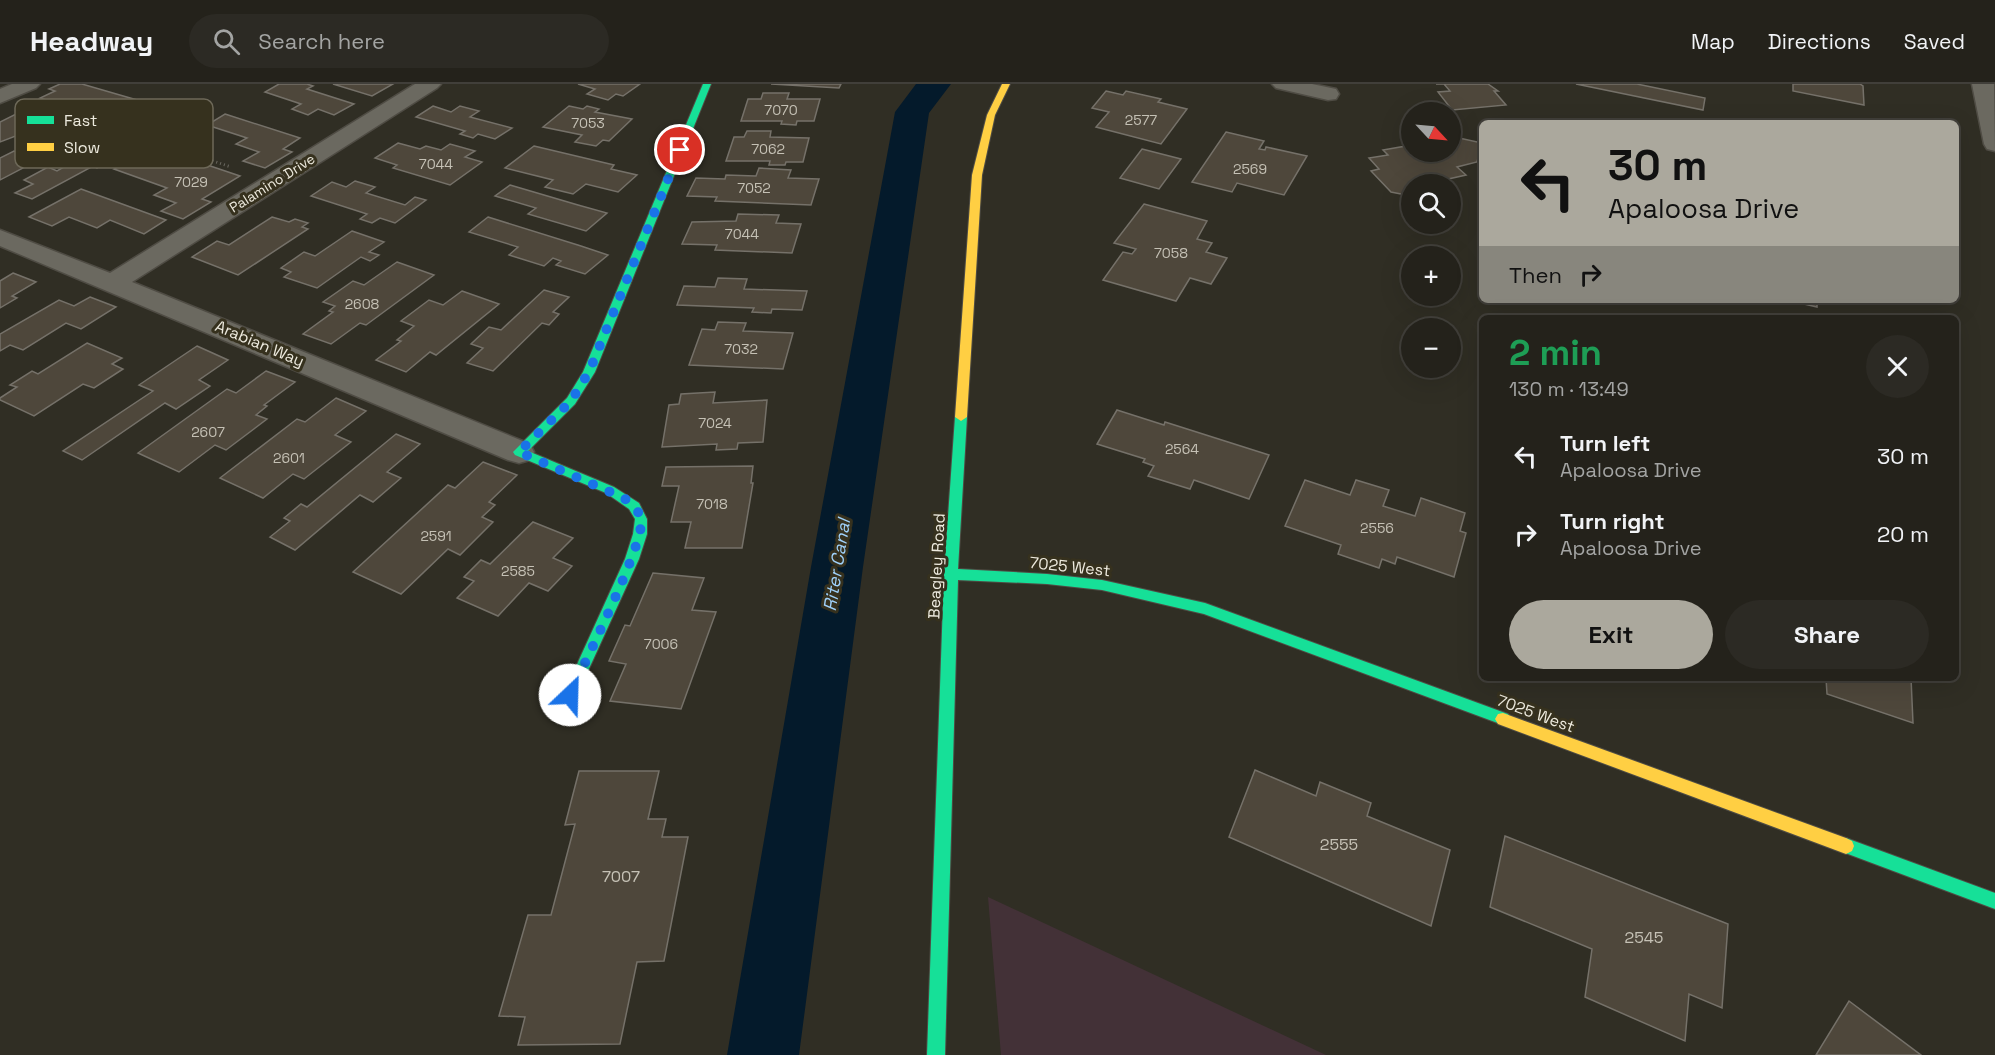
<!DOCTYPE html>
<html lang="en">
<head>
<meta charset="utf-8">
<style>
	:root { --surface:#24221b; --page:#2c2a24; --text:#f1f3f6; --muted:#a3a4a3; --line:#413f3a; --accent:#aba89d }
	body { margin:0; font-family:"Space Grotesk",sans-serif; background:var(--page); color:var(--text); height:100vh; display:flex; flex-direction:column; font-size:22px; white-space:nowrap }
	* { box-sizing:border-box; margin:0 }
	p { font-size:20px; color:var(--muted) }
	.icon { flex:none; width:33px; height:33px; fill:none; stroke:currentColor; stroke-width:2; stroke-linecap:round; stroke-linejoin:round }
	.map { position:relative; flex:1; overflow:hidden }
	.sheet { position:absolute; left:1479px; top:231px; width:480px; height:366px; display:flex; flex-direction:column; background:var(--surface); border-radius:9px; box-shadow:0 6px 24px #0002,0 0 0 2px var(--line) }
	.sheet>* { flex:none }
	.top-card { position:absolute; left:1479px; top:36px; width:480px; height:183px; border-radius:9px; box-shadow:0 6px 24px #0002,0 0 0 2px var(--line); background:#aba89d; color:#111; overflow:hidden }
	.needle { width:39px; rotate:116deg }
	.controls { position:absolute; left:1401px; top:18px; display:grid; gap:12px }
	.controls a { display:grid; place-items:center; width:60px; height:60px; border-radius:50%; background:var(--surface); box-shadow:0 6px 24px #0002,0 0 0 2px var(--line); font-size:30px }
	.pin { position:absolute; display:grid; place-items:center; width:51px; height:51px; color:#fff; margin:-26px; border:3px solid #fff; border-radius:50%; box-shadow:0 2px 6px #0007 }
	.me { position:absolute; width:66px; margin:-33px; rotate:24deg; stroke-linejoin:round; filter:drop-shadow(0 0 4px #0008) }
	.turn { display:flex; align-items:center; gap:21px; height:126px; padding:0 30px; font-size:27px }
	.turn .icon { width:78px; height:78px; stroke-width:2.5 }
	.turn b { display:block; font-size:42px; line-height:51px }
	.then { display:flex; align-items:center; height:57px; padding:0 30px; background:#0003; gap:12px; font-size:22px }
	.round { display:grid; place-items:center; flex:none; width:63px; height:63px; border-radius:32px; background:var(--page) }
	.overview { display:flex; align-items:center; justify-content:space-between; height:102px; padding:0 30px }
	h1 { font-size:36px; font-weight:700; line-height:45px; color:#1e9e55 }
	.button { display:flex; gap:12px; margin-top:auto; padding:12px 30px }
	.button a { flex:1; height:69px; border-radius:36px; background:var(--accent); color:#111; font-size:24px; font-weight:700; line-height:69px; text-align:center }
	.button a+a { background:var(--page); color:var(--text) }
	ul { padding:0; list-style:none }
	li { display:flex; align-items:center; gap:18px; height:78px; padding:0 30px }
	li div { flex:1 }
	li b { display:block; font-size:22px }
	li em { font-style:normal }
	header { display:flex; align-items:center; gap:36px; box-sizing:border-box; height:84px; padding:0 30px; background:var(--surface); border-bottom:2px solid var(--line) }
	header strong { font-size:28px }
	nav { display:flex; gap:33px; margin-inline-start:auto; font-size:21px }
	.search { width:420px; height:54px; background:var(--page); display:flex; align-items:center; gap:15px; box-sizing:border-box; padding:0 21px; border-radius:33px; color:var(--muted); font-size:22px }
	.map>svg:first-child { display:block }
	.industrial { fill:#433137 }
	.lines { fill:none; stroke-linecap:round; stroke-linejoin:round }
	.canal { fill:#041a2b; fill-rule:evenodd }
	.building { fill:#4e473b; stroke:#757169; stroke-width:1.5 }
	.street-casing { stroke:#4f4c44; stroke-width:3 }
	.fast-casing { stroke:#4f4c44; stroke-width:2 }
	.slow-casing { stroke:#4f4c44; stroke-width:2 }
	.path { stroke:#6b6961; stroke-width:3; stroke-dasharray:1 3; stroke-linecap:butt }
	.street { fill:#6b6960; fill-rule:evenodd }
	.fast { fill:#16e098; fill-rule:evenodd }
	.slow { fill:#ffcf43; fill-rule:evenodd }
	.route { stroke:#1a73e8; stroke-width:10; stroke-dasharray:0 18 }
	.labels { text-anchor:middle; stroke-width:6; stroke-linejoin:round; paint-order:stroke }
	.number-label { font-size:14px; fill:#c5c1b5 }
	.far-street-label { font-size:14px; fill:#edeade; stroke:#36311e }
	.street-label { font-size:16px; fill:#edeade; stroke:#36311e }
	.near-number-label { font-size:16px; fill:#c5c1b5 }
	.water-label { font-size:18px; font-style:italic; fill:#9fd1fa; stroke:#36311e }
	.key { fill:#36311e; stroke:#6d6858; stroke-width:1.5 }
	.key-label { font-size:16px; fill:#edeade }
</style>
</head>
<body>
<header>
<strong>Headway</strong>
<div class="search"><svg class="icon" aria-label="search" viewBox="0 0 24 24"><circle cx="10" cy="10" r="6"/><path d="M15 15l6 6"/></svg>Search here</div>
<nav><a>Map</a><a>Directions</a><a>Saved</a></nav>
</header>
<div class="map">
<svg width="1995" height="971" viewBox="0 0 1995 971">
	<rect width="100%" height="100%" fill="#302e24"/>
	<path class="industrial" d="M988,813L1326,971H1001Z"/>
	<g class="lines">
		<path class="canal" d="M916,0H951L929,29L863,483L799,971H727L811,483L895,28Z"/>
	</g>
	<g class="building">
		<path d="M60,0H82L137,16L117,26L95,20L82,27L40,14L55,7L49,5Z"/>
		<path d="M279,0H307L313,2L307,5L354,20L334,31L318,25L308,31L292,25L301,20L265,8Z"/>
		<path d="M333,0H393L372,12Z"/>
		<path d="M578,0H640L623,12L616,10L608,16L587,10L595,5Z"/>
		<path d="M771,0H841L839,4Z"/>
		<path d="M1436,0H1488L1498,7H1494L1506,21L1452,26L1438,8L1450,7L1444,0Z"/>
		<path d="M1576,0H1637L1705,14L1703,26Z"/>
		<path d="M1793,0H1860L1863,2L1864,21L1793,7Z"/>
		<path d="M1106,7L1123,11L1126,7L1161,15L1158,18L1187,25L1161,60L1096,43L1109,28L1092,24Z"/>
		<path d="M763,9H789L787,15H820L814,37H797L796,41L781,40L782,37H741L748,15H761Z"/>
		<path d="M433,22L451,28L460,22L479,27L470,33L512,44L495,55L478,50L473,54L460,50L465,47L416,33Z"/>
		<path d="M569,22L583,25L587,22L599,25L595,28L632,35L609,57L603,56L596,62L575,58L582,51L543,43Z"/>
		<path d="M20,28L45,36L29,44L34,45L0,58V38Z"/>
		<path d="M225,30L300,54L283,65L292,68L265,84L243,77L259,68L236,60L247,54L207,41Z"/>
		<path d="M747,47H771L770,53L809,54L803,78H786L785,81H769L770,77H726L734,53H744Z"/>
		<path d="M1226,48L1264,57L1259,65L1265,66L1266,63L1307,72L1284,111L1237,99L1232,108L1192,98Z"/>
		<path d="M62,49L78,55L55,67L60,69L45,77L40,75L0,96V74L14,67L22,70Z"/>
		<path d="M1450,52L1482,59L1477,78L1457,83L1466,91L1426,100H1412V110L1406,111L1391,108L1371,87L1379,85L1369,74L1388,71L1383,66L1412,61V68H1450Z"/>
		<path d="M114,56L130,62L107,74L112,76L97,84L93,82L32,115L15,109L33,100L24,96L48,83L57,87L78,75L69,72L81,66L90,69Z"/>
		<path d="M398,59L420,65L426,62L441,66L450,60L475,67L465,73L482,78L450,101L393,84L397,81L375,74Z"/>
		<path d="M534,62L614,81L611,85L637,91L618,108L586,100L573,110L545,103L553,96L505,84Z"/>
		<path d="M154,63L240,92L202,115L211,118L183,135L161,127L176,119L154,111L167,104L114,85Z"/>
		<path d="M1142,65L1181,75L1159,105L1120,94Z"/>
		<path d="M759,84L791,86L788,94L819,95L811,121L715,117L717,113L687,112L696,94L725,95L726,91L756,92Z"/>
		<path d="M355,97L375,103L366,109L405,121L415,113L426,116L395,139L380,134L372,139L360,135L367,130L311,112L332,98L346,103Z"/>
		<path d="M510,101L578,121L607,129L586,147L528,130L536,124L495,112Z"/>
		<path d="M81,105L166,136L144,150L110,136L97,144L69,133L52,142L29,133Z"/>
		<path d="M1144,120L1207,137L1197,155L1212,159L1206,168L1227,174L1211,200L1190,194L1176,217L1103,196L1123,168L1132,170L1136,165L1114,159Z"/>
		<path d="M738,130L779,131L776,139L801,140L792,169L715,166L717,161L682,160L692,138L736,137Z"/>
		<path d="M272,133L289,138L295,135L308,139L302,143L308,145L238,191L192,173L217,157L229,161Z"/>
		<path d="M488,133L581,162L608,171L585,190L556,181L561,177L553,174L544,182L509,171L518,163L469,148Z"/>
		<path d="M352,147L384,158L369,168L379,171L370,177L361,173L317,204L284,193L291,188L281,184L304,168L315,172Z"/>
		<path d="M397,178L434,191L366,241L360,239L331,260L303,250L333,228L329,227L335,222L323,218L353,197L364,201Z"/>
		<path d="M13,189L36,198L12,212L17,214L0,224V197Z"/>
		<path d="M718,194L747,195L744,205L807,207L802,226L772,225L771,229L752,228L754,224L677,221L684,202L715,203Z"/>
		<path d="M544,206L569,213L553,228L559,230L549,241L542,239L493,287L467,279L483,264L471,260L489,243L501,246Z"/>
		<path d="M462,207L499,220L436,271L430,268L406,288L376,276L401,257L397,256L414,242L401,237L429,216L443,221Z"/>
		<path d="M90,213L116,223L81,245L66,239L23,266L10,261L0,267V250L59,216L74,222Z"/>
		<path d="M1787,216H1817V223Z"/>
		<path d="M718,238L746,239L743,247L793,249L783,285L689,281L702,245L715,246Z"/>
		<path d="M87,259L122,274L112,280L123,285L94,304L83,300L34,332L0,316V314L17,303L10,301L32,287L38,290Z"/>
		<path d="M197,262L228,276L199,296L210,302L176,325L165,319L82,376L63,367L153,307L139,301Z"/>
		<path d="M266,287L295,298L264,321L267,322L256,331L267,335L226,366L215,361L179,388L138,369L227,305L236,309Z"/>
		<path d="M715,308L713,319L767,316L763,358L738,359L737,365L716,366L717,360L662,363L669,321L679,320L681,310Z"/>
		<path d="M336,314L366,327L335,351L351,358L304,395L293,390L263,414L220,394L297,335L305,338Z"/>
		<path d="M1117,326L1164,341L1165,338L1269,371L1249,415L1194,396L1190,405L1148,392L1154,382L1143,378L1145,375L1097,360Z"/>
		<path d="M396,350L420,360L387,388L401,394L373,418L360,411L295,466L270,453L290,437L284,434L301,420L307,423Z"/>
		<path d="M483,378L517,391L489,418L495,421L482,433L493,438L460,471L448,465L401,510L353,488L448,401L455,404Z"/>
		<path d="M753,382L751,399H753L742,464H685L691,438H671L679,402H662L666,383Z"/>
		<path d="M1305,396L1350,411L1356,396L1389,406L1383,422L1415,432L1421,414L1465,429L1460,447L1466,449L1454,493L1397,473L1395,480L1382,475L1379,484L1338,470L1341,461L1285,442Z"/>
		<path d="M533,438L573,454L553,474L572,482L548,507L529,499L498,532L457,514L474,497L464,493L481,476L490,480Z"/>
		<path d="M653,489L704,494L692,526L716,528L681,625L610,617L626,580L609,577L625,541L630,542Z"/>
		<path d="M1826,594H1911L1913,639L1827,610Z"/>
		<path d="M1255,686L1316,712L1320,698L1371,719L1367,732L1450,766L1431,842L1229,753Z"/>
		<path d="M579,687H659L648,735H666L662,753H688L664,877L637,878L620,960L518,961L525,933L499,932L528,831H551L575,740L565,741Z"/>
		<path d="M1505,752L1728,840L1722,924L1689,910L1685,957L1585,913L1592,865L1490,823Z"/>
		<path d="M1849,917L1921,971H1816Z"/>
	</g>
	<g class="lines">
		<defs>
			<g id="street">
				<path d="M12,0H40L36,4L0,19V5Z"/>
				<path d="M415,0H441L437,4L132,198L530,360L534,368L530,376L519,379L508,376L0,162V146L110,189Z"/>
				<path d="M1272,0H1312L1336,5L1339,10L1336,15L1328,16L1276,4Z"/>
				<path d="M1972,0H1994L1995,67L1987,65L1984,60Z"/>
			</g>
			<g id="fast">
				<path d="M703,0H711L595,288L575,320L528,367L614,403L639,419L647,435V450L639,475L577,611L575,615L570,617L565,615L563,611L625,475L633,450L635,435L629,425L606,409L515,371L513,368L567,314L583,288Z"/>
				<path d="M961,329L967,333L958,485L1047,490L1102,496L1205,519L1508,630L1511,635L1508,640L1503,641L1204,530L1102,506L1047,500L958,496L945,971H927L944,490L955,333Z"/>
				<path d="M1846,754L1995,809V825L1840,767L1838,762L1840,757Z"/>
			</g>
			<g id="slow">
				<path d="M1002,0H1010L995,31L982,91L967,333L961,337L955,333L972,91L987,31Z"/>
				<path d="M1503,629L1846,754L1852,757L1854,762L1852,767L1846,770L1498,640L1495,635L1498,630Z"/>
			</g>
		</defs>
		<use href="#street" class="street-casing"/>
		<use href="#fast" class="fast-casing"/>
		<use href="#slow" class="slow-casing"/>
		<path class="path" d="M53,24L231,83"/>
		<use href="#street" class="street"/>
		<use href="#fast" class="fast"/>
		<use href="#slow" class="slow"/>
	</g>
	<g class="lines">
		<path class="route" d="M570,611C582,583 646,458 641,435C639,426 630,419 624,414L519,368L571,317L589,288L680,66"/>
	</g>
	<g class="labels">
		<g class="number-label">
			<text x="781" y="31">7070</text>
			<text x="1141" y="41">2577</text>
			<text x="588" y="44">7053</text>
			<text x="768" y="70">7062</text>
			<text x="436" y="85">7044</text>
			<text x="1250" y="90">2569</text>
			<text x="191" y="103">7029</text>
			<text x="754" y="109">7052</text>
			<text x="742" y="155">7044</text>
			<text x="1171" y="174">7058</text>
			<text x="362" y="225">2608</text>
			<text x="741" y="270">7032</text>
			<text x="715" y="344">7024</text>
			<text x="208" y="353">2607</text>
			<text x="1182" y="370">2564</text>
			<text x="289" y="379">2601</text>
			<text x="712" y="425">7018</text>
			<text x="1377" y="449">2556</text>
			<text x="436" y="457">2591</text>
			<text x="518" y="492">2585</text>
			<text x="661" y="565">7006</text>
		</g>
		<g class="far-street-label">
			<text transform="translate(272 99) rotate(-32)" y="5">Palamino Drive</text>
		</g>
		<g class="street-label">
			<text transform="translate(260 259) rotate(23)" y="6">Arabian Way</text>
			<text transform="translate(936 482) rotate(-87)" y="6">Beagley Road</text>
			<text transform="translate(1070 482) rotate(6)" y="6">7025 West</text>
			<text transform="translate(1536 629) rotate(20)" y="6">7025 West</text>
		</g>
		<g class="near-number-label">
			<text x="1339" y="766">2555</text>
			<text x="621" y="798">7007</text>
			<text x="1644" y="859">2545</text>
		</g>
		<g class="water-label">
			<text transform="translate(837 481) rotate(-81)" y="6">Riter Canal</text>
		</g>
	</g>
	<rect x="15" y="15" width="198" height="69" rx="9" class="key"/>
	<rect x="27" y="32" width="27" height="8" fill="#16e098"/>
	<rect x="27" y="59" width="27" height="8" fill="#ffcf43"/>
	<g class="key-label">
		<text x="64" y="42">Fast</text>
		<text x="64" y="69">Slow</text>
	</g>
</svg>
<div class="controls">
<a><svg class="needle" viewBox="-14 -14 28 28"><path d="M0-13l5 13h-10z" fill="#e53935"/><path d="M0 13l5-13h-10z" fill="#a3a4a3"/></svg></a>
<a><svg class="icon" aria-label="search" viewBox="0 0 24 24"><circle cx="10" cy="10" r="6"/><path d="M15 15l6 6"/></svg></a>
<a>+</a>
<a>−</a>
</div>
<div class="pin" style="left:680px;top:66px;background:#d93025"><svg class="icon" aria-label="arrive" viewBox="0 0 24 24"><path d="M6 21V4h12l-3 4 3 4H6"/></svg></div>
<svg class="me" style="left:570px;top:611px" viewBox="-20 -20 40 40"><circle r="19" fill="#fff"/><path d="M0-13L10 11 0 6-10 11z" fill="#1a73e8"/></svg>
<div class="top-card">
<div class="turn"><svg class="icon" aria-label="left" viewBox="0 0 24 24"><path d="M17 20v-9H6M10 6l-5 5 5 5"/></svg><div><b>30 m</b>Apaloosa Drive</div></div>
<div class="then">Then<svg class="icon" aria-label="right" viewBox="0 0 24 24"><path d="M7 20v-9h11M14 6l5 5-5 5"/></svg></div>
</div>
<section class="sheet">
<div class="overview"><div><h1>2 min</h1><p>130 m · 13:49</p></div><a class="round"><svg class="icon" aria-label="close" viewBox="0 0 24 24"><path d="M6 6l12 12M18 6L6 18"/></svg></a></div>
<ul>
<li><svg class="icon" aria-label="left" viewBox="0 0 24 24"><path d="M17 20v-9H6M10 6l-5 5 5 5"/></svg><div><b>Turn left</b><p>Apaloosa Drive</p></div><em>30 m</em></li>
<li><svg class="icon" aria-label="right" viewBox="0 0 24 24"><path d="M7 20v-9h11M14 6l5 5-5 5"/></svg><div><b>Turn right</b><p>Apaloosa Drive</p></div><em>20 m</em></li>
</ul>
<div class="button"><a>Exit</a><a>Share</a></div>
</section>
</div>
</body>
</html>
